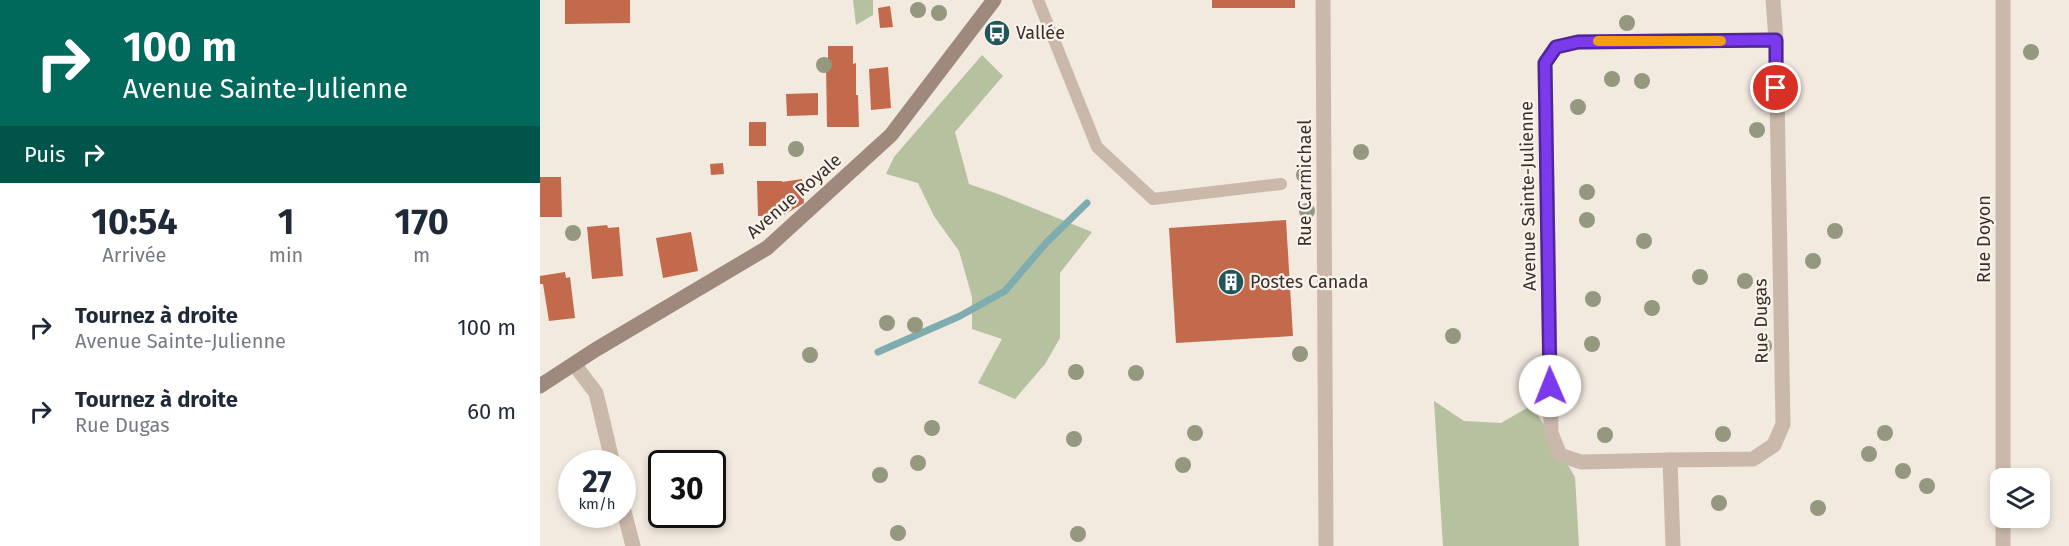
<!DOCTYPE html>
<html lang="fr">
<head>
<meta charset="utf-8">
<style>
	:root { --surface:#fff; --page:#f2f2f3; --text:#1f2937; --muted:#747a83 }
	body { margin:0; font-family:"Fira Sans",sans-serif; background:var(--page); color:var(--text); height:100vh; display:flex; flex-direction:column; font-size:22px; white-space:nowrap }
	* { box-sizing:border-box; margin:0 }
	p { font-size:20px; color:var(--muted) }
	.icon { flex:none; width:33px; height:33px; fill:none; stroke:currentColor; stroke-width:2; stroke-linecap:round; stroke-linejoin:round }
	.map { position:relative; flex:1; overflow:hidden }
	.details { display:flex; flex-direction:column; background:var(--surface); width:540px }
	.details>* { flex:none }
	.banner { background:#00695c; color:#fff; overflow:hidden }
	.tools { position:absolute; left:1450px; top:468px; display:grid; gap:12px }
	.tools a { display:grid; place-items:center; width:60px; height:60px; border-radius:12px; background:var(--surface); box-shadow:0 3px 9px #0003; font-size:30px }
	.speed { position:absolute; left:18px; top:450px; display:flex; gap:12px; font-size:30px; font-weight:700; text-align:center }
	.speed>* { display:grid; place-content:center; width:78px; height:78px; border-radius:50%; background:var(--surface); box-shadow:0 3px 9px #0003; line-height:1 }
	.speed small { font-size:15px; font-weight:400 }
	.speed .limit { border:3px solid #111; border-radius:9px; background:#fff; color:#111 }
	.pin { position:absolute; display:grid; place-items:center; width:51px; height:51px; color:#fff; margin:-26px; border:3px solid #fff; border-radius:50%; box-shadow:0 2px 6px #0007 }
	.me { position:absolute; width:66px; margin:-33px; rotate:359deg; stroke-linejoin:round; filter:drop-shadow(0 0 4px #0008) }
	.turn { display:flex; align-items:center; gap:21px; height:126px; padding:0 24px; font-size:27px }
	.turn .icon { width:78px; height:78px; stroke-width:2.5 }
	.turn b { display:block; font-size:42px; line-height:51px }
	.then { display:flex; align-items:center; height:57px; padding:0 24px; background:#0003; gap:12px; font-size:22px }
	.eta { display:flex; justify-content:space-evenly; align-items:center; height:102px; text-align:center }
	.eta b { font-size:36px; font-weight:700; line-height:42px }
	ul { padding:0; list-style:none }
	li { display:flex; align-items:center; gap:18px; height:84px; padding:0 24px }
	li div { flex:1 }
	li b { display:block; font-size:22px }
	li em { font-style:normal }
	main { display:flex; flex:1; min-height:0 }
	.map>svg:first-child { display:block }
	.green { fill:#b5c19f }
	.lines { fill:none; stroke-linecap:round; stroke-linejoin:round }
	.stream { stroke:#7eacaf; stroke-width:7 }
	.building { fill:#c36a4c }
	.service { stroke:#cab9ab; stroke-width:12 }
	.minor { stroke:#cab9ab; stroke-width:15 }
	.secondary { stroke:#9e897c; stroke-width:15 }
	.tree { fill:#94987e }
	.route-casing { stroke:#51269a; stroke-width:15 }
	.route { stroke:#7c3aed; stroke-width:10 }
	.slow { stroke:#f59e0b; stroke-width:10 }
	.labels { text-anchor:middle; stroke-width:4.5; stroke-linejoin:round; paint-order:stroke }
	.poi-label { font-size:18px; fill:#382e2a; stroke:#faf3eb; text-anchor:start }
	.street-label { font-size:18px; fill:#382e2a; stroke:#faf3eb }
</style>
</head>
<body>
<main>
<section class="details">
<div class="banner">
<div class="turn"><svg class="icon" aria-label="right" viewBox="0 0 24 24"><path d="M7 20v-9h11M14 6l5 5-5 5"/></svg><div><b>100 m</b>Avenue Sainte-Julienne</div></div>
<div class="then">Puis<svg class="icon" aria-label="right" viewBox="0 0 24 24"><path d="M7 20v-9h11M14 6l5 5-5 5"/></svg></div>
</div>
<div class="eta">
<div><b>10:54</b><p>Arrivée</p></div>
<div><b>1</b><p>min</p></div>
<div><b>170</b><p>m</p></div>
</div>
<ul>
<li><svg class="icon" aria-label="right" viewBox="0 0 24 24"><path d="M7 20v-9h11M14 6l5 5-5 5"/></svg><div><b>Tournez à droite</b><p>Avenue Sainte-Julienne</p></div><em>100 m</em></li>
<li><svg class="icon" aria-label="right" viewBox="0 0 24 24"><path d="M7 20v-9h11M14 6l5 5-5 5"/></svg><div><b>Tournez à droite</b><p>Rue Dugas</p></div><em>60 m</em></li>
</ul>
</section>
<div class="map">
<svg width="1529" height="546" viewBox="0 0 1529 546">
	<rect width="100%" height="100%" fill="#f2e9df"/>
	<g class="green">
		<path d="M313,0H333V15L316,25Z"/>
		<path d="M442,55L463,76L415,132L429,184L458,194L552,232L520,273V338L505,364L475,399L438,383L462,339L432,329V297L419,251L394,216L378,183L346,174L354,157Z"/>
		<path d="M894,401L924,421L961,423L992,405L1035,477L1039,546H903Z"/>
	</g>
	<g class="lines">
		<path class="stream" d="M338,352L420,316L465,291L506,243L547,203"/>
	</g>
	<g class="building">
		<path d="M25,0H90V23L25,24Z"/>
		<rect x="672" y="0" width="83" height="8"/>
		<path d="M350,6L353,27L340,28L338,8Z"/>
		<path d="M288,46H313V64L316,63V95H318L319,127H287L286,64H288Z"/>
		<path d="M348,67L351,108L331,110L329,69Z"/>
		<path d="M278,93V115L247,116L246,94Z"/>
		<rect x="209" y="122" width="17" height="24"/>
		<path d="M183,163L184,174L171,175L170,164Z"/>
		<path d="M0,177H21L22,217H0Z"/>
		<path d="M262,179L264,203L242,216H218L217,181H242V182Z"/>
		<path d="M746,220L753,336L636,343L629,228Z"/>
		<path d="M67,225L68,228L79,227L83,276L52,279L47,227Z"/>
		<path d="M151,232L158,271L123,278L116,238Z"/>
		<path d="M25,272L26,278L30,277L35,318L9,321L3,284H0V276Z"/>
	</g>
	<g class="lines">
		<path class="service" d="M498,0L557,147L613,199L741,184"/>
		<g class="minor">
			<path d="M783,0L786,546"/>
			<path d="M1463,0V478"/>
			<path d="M34,364L56,393L73,464"/>
			<path d="M1130,460L1041,462L1020,455L1011,433L1005,63L1016,47L1038,42L1236,40"/>
			<path d="M82,504L93,546"/>
			<path d="M1463,518V546"/>
			<path d="M1133,546L1130,460L1213,459L1234,445L1243,424L1236,40L1233,0"/>
		</g>
		<path class="secondary" d="M0,386L55,350L227,248L351,135L454,0"/>
	</g>
	<g class="tree">
		<circle cx="378" cy="10" r="8"/>
		<circle cx="399" cy="13" r="8"/>
		<circle cx="1087" cy="23" r="8"/>
		<circle cx="1491" cy="52" r="8"/>
		<circle cx="284" cy="65" r="8"/>
		<circle cx="1072" cy="79" r="8"/>
		<circle cx="1102" cy="81" r="8"/>
		<circle cx="1220" cy="89" r="8"/>
		<circle cx="1038" cy="107" r="8"/>
		<circle cx="1217" cy="130" r="8"/>
		<circle cx="256" cy="149" r="8"/>
		<circle cx="821" cy="152" r="8"/>
		<circle cx="764" cy="175" r="8"/>
		<circle cx="1047" cy="192" r="8"/>
		<circle cx="767" cy="211" r="8"/>
		<circle cx="1047" cy="220" r="8"/>
		<circle cx="1295" cy="231" r="8"/>
		<circle cx="33" cy="233" r="8"/>
		<circle cx="1104" cy="241" r="8"/>
		<circle cx="1273" cy="261" r="8"/>
		<circle cx="1160" cy="277" r="8"/>
		<circle cx="1205" cy="281" r="8"/>
		<circle cx="1053" cy="299" r="8"/>
		<circle cx="1112" cy="308" r="8"/>
		<circle cx="347" cy="323" r="8"/>
		<circle cx="375" cy="325" r="8"/>
		<circle cx="913" cy="336" r="8"/>
		<circle cx="1052" cy="344" r="8"/>
		<circle cx="1224" cy="346" r="8"/>
		<circle cx="760" cy="354" r="8"/>
		<circle cx="270" cy="355" r="8"/>
		<circle cx="536" cy="372" r="8"/>
		<circle cx="596" cy="373" r="8"/>
		<circle cx="392" cy="428" r="8"/>
		<circle cx="655" cy="433" r="8"/>
		<circle cx="1345" cy="433" r="8"/>
		<circle cx="1183" cy="434" r="8"/>
		<circle cx="1065" cy="435" r="8"/>
		<circle cx="534" cy="439" r="8"/>
		<circle cx="1329" cy="454" r="8"/>
		<circle cx="378" cy="463" r="8"/>
		<circle cx="643" cy="465" r="8"/>
		<circle cx="1363" cy="471" r="8"/>
		<circle cx="340" cy="475" r="8"/>
		<circle cx="1387" cy="486" r="8"/>
		<circle cx="1179" cy="503" r="8"/>
		<circle cx="1278" cy="508" r="8"/>
		<circle cx="358" cy="533" r="8"/>
		<circle cx="538" cy="534" r="8"/>
	</g>
	<g class="lines">
		<defs>
			<path id="route" d="M1010,386L1005,63L1016,47L1038,42L1236,40V88"/>
		</defs>
		<use href="#route" class="route-casing"/>
		<use href="#route" class="route"/>
		<path class="slow" d="M1058,41H1181"/>
	</g>
	<defs>
		<symbol id="bus-disc" viewBox="-11 -11 22 22"><circle r="9.5" fill="#205559" stroke="#faf3eb"/><path d="M-5-6H5V4H4V6H2V4H-2V6H-4V4H-5ZM-3.5-4V0h7V-4ZM-3.5 1.2v1.5H-2V1.2ZM2 1.2v1.5H3.5V1.2Z" fill="#fff"/></symbol>
		<symbol id="building-disc" viewBox="-11 -11 22 22"><circle r="9.5" fill="#205559" stroke="#faf3eb"/><path d="M-4-6H4V6H1V3H-1V6H-4ZM-2.5-4.3h1.7v1.8h-1.7ZM.8-4.3h1.7v1.8H.8ZM-2.5-1h1.7V.8h-1.7ZM.8-1h1.7V.8H.8Z" fill="#fff"/></symbol>
	</defs>
	<g fill-rule="evenodd">
		<use href="#bus-disc" x="442" y="18" width="30" height="30"/>
		<use href="#building-disc" x="676" y="267" width="30" height="30"/>
	</g>
	<g class="labels">
		<g class="poi-label">
			<text x="476" y="39">Vallée</text>
			<text x="710" y="288">Postes Canada</text>
		</g>
		<g class="street-label">
			<text transform="translate(765 183) rotate(-90)" y="6">Rue Carmichael</text>
			<text transform="translate(254 196) rotate(-41)" y="6">Avenue Royale</text>
			<text transform="translate(988 196) rotate(-91)" y="6">Avenue Sainte-Julienne</text>
			<text transform="translate(1444 239) rotate(-90)" y="6">Rue Doyon</text>
			<text transform="translate(1221 321) rotate(-91)" y="6">Rue Dugas</text>
		</g>
	</g>
</svg>
<div class="tools">
<a><svg class="icon" aria-label="layers" viewBox="0 0 24 24"><path d="M12 4l9 5-9 5-9-5zM3 14l9 5 9-5"/></svg></a>
</div>
<div class="speed"><div>27<small>km/h</small></div><div class="limit">30</div></div>
<div class="pin" style="left:1236px;top:88px;background:#d93025"><svg class="icon" aria-label="arrive" viewBox="0 0 24 24"><path d="M6 21V4h12l-3 4 3 4H6"/></svg></div>
<svg class="me" style="left:1010px;top:386px" viewBox="-20 -20 40 40"><circle r="19" fill="#fff"/><path d="M0-13L10 11 0 6-10 11z" fill="#7c3aed"/></svg>
</div>
</main>
</body>
</html>
